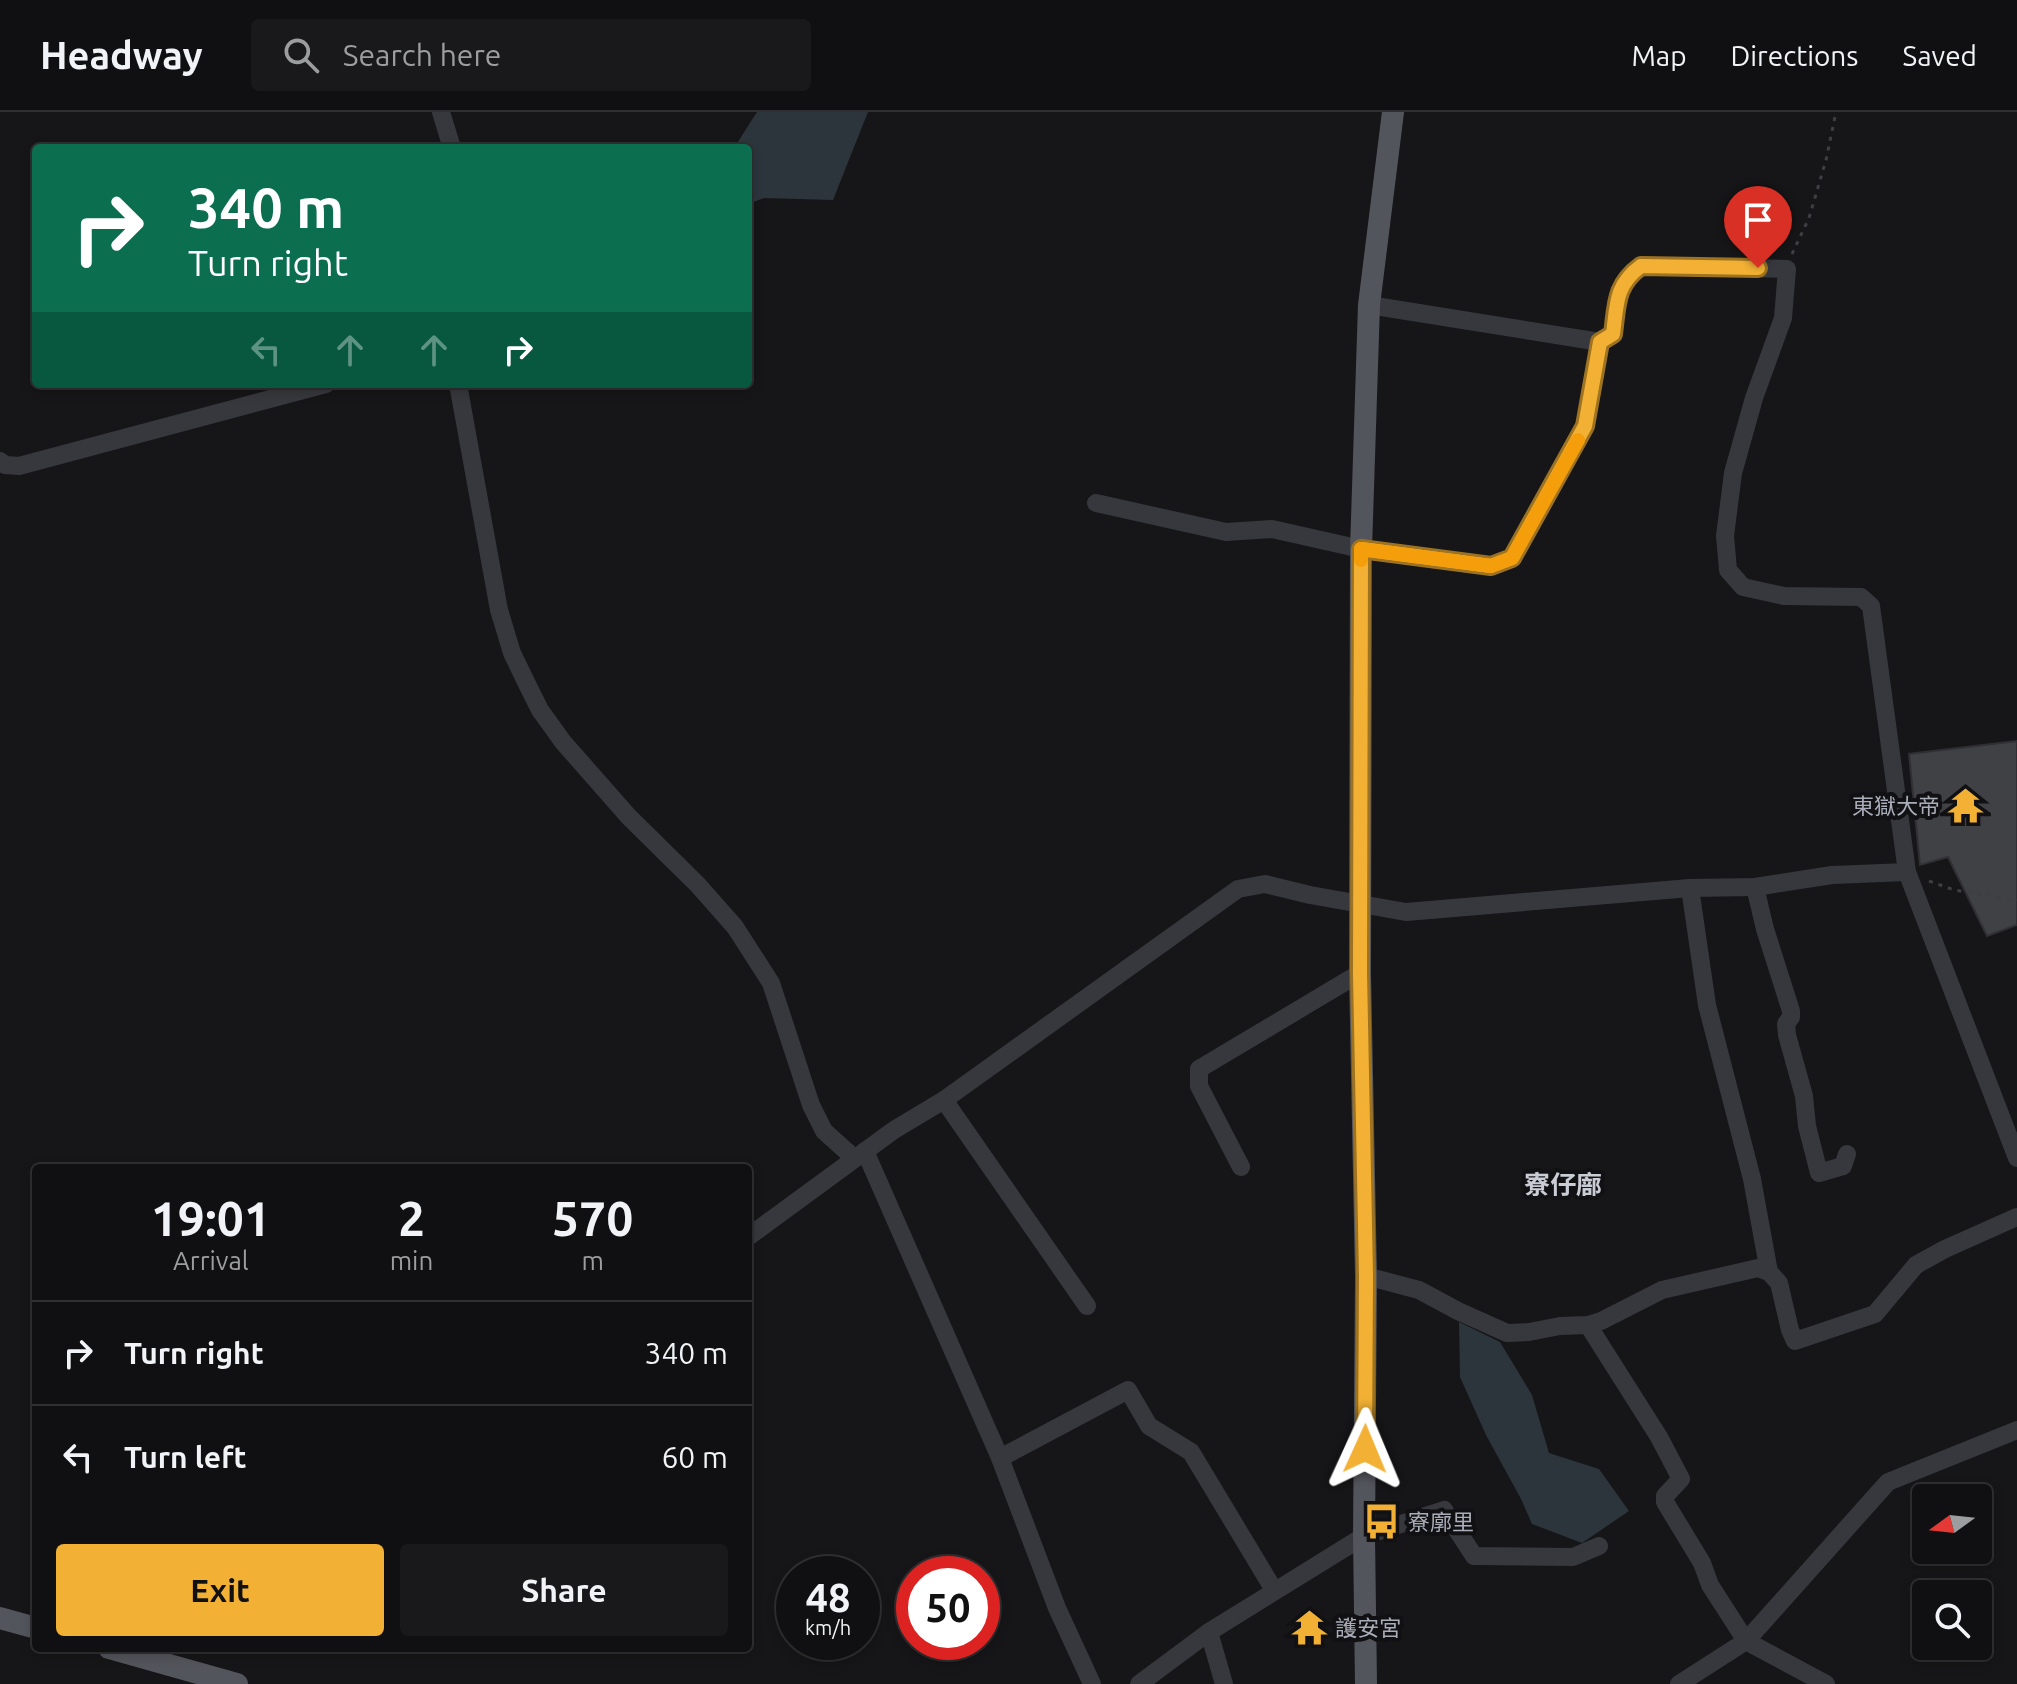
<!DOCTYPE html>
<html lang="en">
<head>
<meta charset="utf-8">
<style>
	:root { --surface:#101012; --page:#19191b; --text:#f1f3f6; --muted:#9c9d9f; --line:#303032; --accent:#f2b134 }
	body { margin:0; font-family:Ubuntu,"Noto Sans TC",sans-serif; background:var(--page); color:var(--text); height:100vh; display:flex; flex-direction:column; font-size:30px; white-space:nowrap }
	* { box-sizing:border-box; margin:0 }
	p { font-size:26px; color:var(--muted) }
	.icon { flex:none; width:44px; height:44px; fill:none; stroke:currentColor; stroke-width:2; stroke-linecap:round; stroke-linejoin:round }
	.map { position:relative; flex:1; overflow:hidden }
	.drawer { position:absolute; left:32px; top:1052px; width:720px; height:488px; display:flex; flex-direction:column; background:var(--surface); border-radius:8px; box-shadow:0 4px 12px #0003,0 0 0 2px var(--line) }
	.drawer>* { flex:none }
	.top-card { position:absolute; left:32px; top:32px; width:720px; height:244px; border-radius:8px; box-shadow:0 4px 12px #0003,0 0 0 2px var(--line); background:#0b6e4f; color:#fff; overflow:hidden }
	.needle { width:52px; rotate:255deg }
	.fabs { position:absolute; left:1912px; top:1372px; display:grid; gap:16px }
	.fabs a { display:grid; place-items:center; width:80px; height:80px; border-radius:8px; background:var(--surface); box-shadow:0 4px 12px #0003,0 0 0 2px var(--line); font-size:40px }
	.speed { position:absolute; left:776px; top:1444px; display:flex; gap:16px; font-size:40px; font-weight:700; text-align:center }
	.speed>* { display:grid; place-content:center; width:104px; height:104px; border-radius:50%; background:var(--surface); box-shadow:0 4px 12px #0003,0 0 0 2px var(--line); line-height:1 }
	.speed small { font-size:20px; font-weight:400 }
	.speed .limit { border:12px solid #d22; background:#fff; color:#111 }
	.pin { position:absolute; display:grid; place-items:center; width:68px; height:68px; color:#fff; margin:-82px -34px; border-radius:50% 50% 50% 0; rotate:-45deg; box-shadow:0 0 8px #0007 }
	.pin .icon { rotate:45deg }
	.me { position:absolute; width:88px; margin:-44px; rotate:1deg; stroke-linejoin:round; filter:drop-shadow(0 0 6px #0008) }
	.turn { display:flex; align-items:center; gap:28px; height:168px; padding:0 24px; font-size:36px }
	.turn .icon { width:104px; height:104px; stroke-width:2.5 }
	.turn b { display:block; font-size:56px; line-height:68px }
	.lanes { display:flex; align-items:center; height:76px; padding:0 24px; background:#0003; justify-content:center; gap:40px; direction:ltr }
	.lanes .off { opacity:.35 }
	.eta { display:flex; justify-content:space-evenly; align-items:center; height:136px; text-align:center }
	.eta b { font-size:48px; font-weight:700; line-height:56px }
	.cta { display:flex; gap:16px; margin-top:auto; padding:16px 24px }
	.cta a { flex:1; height:92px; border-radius:8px; background:var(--accent); color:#111; font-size:32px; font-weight:700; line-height:92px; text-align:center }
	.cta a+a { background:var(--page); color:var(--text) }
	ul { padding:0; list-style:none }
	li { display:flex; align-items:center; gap:24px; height:104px; padding:0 24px; border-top:2px solid var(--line) }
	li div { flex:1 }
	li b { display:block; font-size:30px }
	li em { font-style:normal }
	header { display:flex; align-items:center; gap:48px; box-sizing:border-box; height:112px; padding:0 40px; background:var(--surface); border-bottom:2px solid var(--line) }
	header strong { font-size:38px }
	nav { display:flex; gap:44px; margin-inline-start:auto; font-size:28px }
	.search { width:560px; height:72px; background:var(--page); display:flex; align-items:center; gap:20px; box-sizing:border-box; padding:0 28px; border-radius:8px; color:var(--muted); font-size:30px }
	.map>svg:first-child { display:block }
	.water { fill:#2c353c }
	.building { fill:#404145; stroke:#303034; stroke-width:2 }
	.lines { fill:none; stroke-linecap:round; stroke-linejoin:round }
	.path { stroke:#3d3f44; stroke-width:3; stroke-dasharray:4 6; stroke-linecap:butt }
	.minor { stroke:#37383d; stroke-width:18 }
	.major { stroke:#53555c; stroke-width:22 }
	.route-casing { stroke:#9d7322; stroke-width:20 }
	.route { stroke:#f2b134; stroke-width:14 }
	.slow { stroke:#f59e0b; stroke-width:14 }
	.labels { text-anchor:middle; stroke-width:8; stroke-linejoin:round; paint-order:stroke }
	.poi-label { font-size:22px; fill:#a8adb8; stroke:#111113; text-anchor:start }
	.quarter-label { font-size:26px; font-weight:bold; fill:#c9ccd4; stroke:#111113 }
</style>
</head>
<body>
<header>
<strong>Headway</strong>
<div class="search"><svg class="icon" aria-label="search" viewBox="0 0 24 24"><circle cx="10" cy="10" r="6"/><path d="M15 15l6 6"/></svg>Search here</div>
<nav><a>Map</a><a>Directions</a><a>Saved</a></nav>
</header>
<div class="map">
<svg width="2017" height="1572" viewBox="0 0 2017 1572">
	<rect width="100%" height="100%" fill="#161618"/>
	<g class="water">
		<path d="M757,0H868L833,88L764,86L748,92V36H734Z"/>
		<path d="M1459,1210L1500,1230L1532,1283L1549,1341L1599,1357L1629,1399L1582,1431L1532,1412L1521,1387L1486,1323L1460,1265Z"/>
	</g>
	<path class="building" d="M2017,629V813L1987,824L1948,745L1920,753L1909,642Z"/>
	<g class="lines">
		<g class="path">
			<path d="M1792,142L1809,106L1826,48L1836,0"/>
			<path d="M1929,769L1954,778L2017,788"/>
		</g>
		<g class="minor">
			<path d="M441,0L452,36"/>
			<path d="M458,272L499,498L512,541L528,574L540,598L563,630L629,705L698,773L735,815L771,871L811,993L824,1019L854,1046"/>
			<path d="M0,349L5,353L19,354L326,272"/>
			<path d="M1096,391L1226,420L1272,417L1361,437L1491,454L1512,446L1585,314L1600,230"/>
			<path d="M1907,760L2017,1046"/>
			<path d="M1755,775L1765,817L1791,899V905L1786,912L1787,923L1804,984L1807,1014L1819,1061L1843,1054L1847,1042"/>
			<path d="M1690,776L1707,893L1752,1067L1769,1160"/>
			<path d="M944,988L1087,1194"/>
			<path d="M865,1039L1000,1346L1057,1496L1092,1572"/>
			<path d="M1241,1055L1199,974V957L1360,861"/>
			<path d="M748,1125L894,1018L944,988L1238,777L1265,772L1310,783L1406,800L1690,776L1755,775L1832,763L1907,760L1871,494L1861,485L1784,484L1743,475L1728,458L1725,424L1733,361L1754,286L1783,206L1787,157L1641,154C1614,174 1617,191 1613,222L1600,230L1369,193"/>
			<path d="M1366,1164L1419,1178L1458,1199L1507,1221L1529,1220L1560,1214L1588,1213L1601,1209L1662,1178L1758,1156L1769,1160L1779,1171L1790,1218L1795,1229L1875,1202L1916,1153L1945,1137L2017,1105"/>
			<path d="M1588,1213L1659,1325L1681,1367L1665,1384V1390L1702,1451L1710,1473L1746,1529L1826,1572"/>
			<path d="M1000,1346L1128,1278L1149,1314L1191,1340L1274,1478"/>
			<path d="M1209,1520L1224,1572"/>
			<path d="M1139,1572L1209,1520L1364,1424L1444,1398L1474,1444L1573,1445L1599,1434"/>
			<path d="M1679,1572L1746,1529L1888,1370L2017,1318"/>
		</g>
		<g class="major">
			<path d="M0,1506L36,1516"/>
			<path d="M109,1536L237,1572"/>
			<path d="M1366,1572L1364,1424L1366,1164L1360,861L1361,437L1369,193L1393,0"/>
		</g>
	</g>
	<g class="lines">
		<defs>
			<path id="route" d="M1365,1337L1366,1164L1360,861L1361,437L1491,454L1512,446L1585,314L1600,230L1613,222C1617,192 1615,173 1641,154L1758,156"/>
		</defs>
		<use href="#route" class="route-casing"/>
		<use href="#route" class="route"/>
		<path class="slow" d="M1361,448V437L1491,454L1512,446L1578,328"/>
	</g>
	<defs>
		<symbol id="temple-bare" viewBox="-9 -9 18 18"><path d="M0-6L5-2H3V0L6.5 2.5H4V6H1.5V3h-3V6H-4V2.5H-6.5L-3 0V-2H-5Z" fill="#f2b134" stroke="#111113" stroke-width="2.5" paint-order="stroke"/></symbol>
		<symbol id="bus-bare" viewBox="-9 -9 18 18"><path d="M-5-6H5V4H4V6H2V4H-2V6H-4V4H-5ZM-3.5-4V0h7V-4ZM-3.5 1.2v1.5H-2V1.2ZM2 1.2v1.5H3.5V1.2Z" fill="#f2b134" stroke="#111113" stroke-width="2.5" paint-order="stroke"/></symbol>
	</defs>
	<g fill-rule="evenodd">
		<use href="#temple-bare" x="1940" y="668" width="51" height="51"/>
		<use href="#bus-bare" x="1356" y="1384" width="51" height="51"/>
		<use href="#temple-bare" x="1284" y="1490" width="51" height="51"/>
	</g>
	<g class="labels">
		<g class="poi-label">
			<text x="1940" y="702" text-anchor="end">東獄大帝</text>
			<text x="1408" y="1418">寮廓里</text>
			<text x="1335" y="1524">護安宮</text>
		</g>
		<g class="quarter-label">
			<text x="1563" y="1082">寮仔廍</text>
		</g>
	</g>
</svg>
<div class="fabs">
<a><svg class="needle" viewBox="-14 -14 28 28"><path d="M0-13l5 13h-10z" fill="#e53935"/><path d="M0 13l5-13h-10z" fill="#9c9d9f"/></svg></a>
<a><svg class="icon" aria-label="search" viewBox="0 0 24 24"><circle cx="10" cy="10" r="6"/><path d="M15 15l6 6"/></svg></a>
</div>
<div class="speed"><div>48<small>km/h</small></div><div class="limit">50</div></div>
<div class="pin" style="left:1758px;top:156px;background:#d93025"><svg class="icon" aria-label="arrive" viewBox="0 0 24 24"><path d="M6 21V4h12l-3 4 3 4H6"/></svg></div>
<svg class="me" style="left:1365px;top:1337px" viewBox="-20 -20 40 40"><path d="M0-17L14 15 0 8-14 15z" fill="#f2b134" stroke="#fff" stroke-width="4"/></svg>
<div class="top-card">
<div class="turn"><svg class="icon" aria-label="right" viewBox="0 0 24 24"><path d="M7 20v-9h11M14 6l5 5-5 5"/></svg><div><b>340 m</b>Turn right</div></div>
<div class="lanes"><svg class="icon off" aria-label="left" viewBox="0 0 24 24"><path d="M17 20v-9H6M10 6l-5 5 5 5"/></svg><svg class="icon off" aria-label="ahead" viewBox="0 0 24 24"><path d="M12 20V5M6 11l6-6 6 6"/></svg><svg class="icon off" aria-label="ahead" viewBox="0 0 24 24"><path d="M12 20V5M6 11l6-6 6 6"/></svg><svg class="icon" aria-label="right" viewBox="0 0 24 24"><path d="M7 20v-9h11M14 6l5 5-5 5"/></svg></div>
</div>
<section class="drawer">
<div class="eta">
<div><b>19:01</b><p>Arrival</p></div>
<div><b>2</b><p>min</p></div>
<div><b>570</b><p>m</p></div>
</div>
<ul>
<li><svg class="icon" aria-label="right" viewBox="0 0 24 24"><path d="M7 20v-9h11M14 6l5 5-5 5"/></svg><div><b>Turn right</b></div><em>340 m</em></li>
<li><svg class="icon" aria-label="left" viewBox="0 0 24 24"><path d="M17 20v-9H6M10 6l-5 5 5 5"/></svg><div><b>Turn left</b></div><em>60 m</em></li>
</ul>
<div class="cta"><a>Exit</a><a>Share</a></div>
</section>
</div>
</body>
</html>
